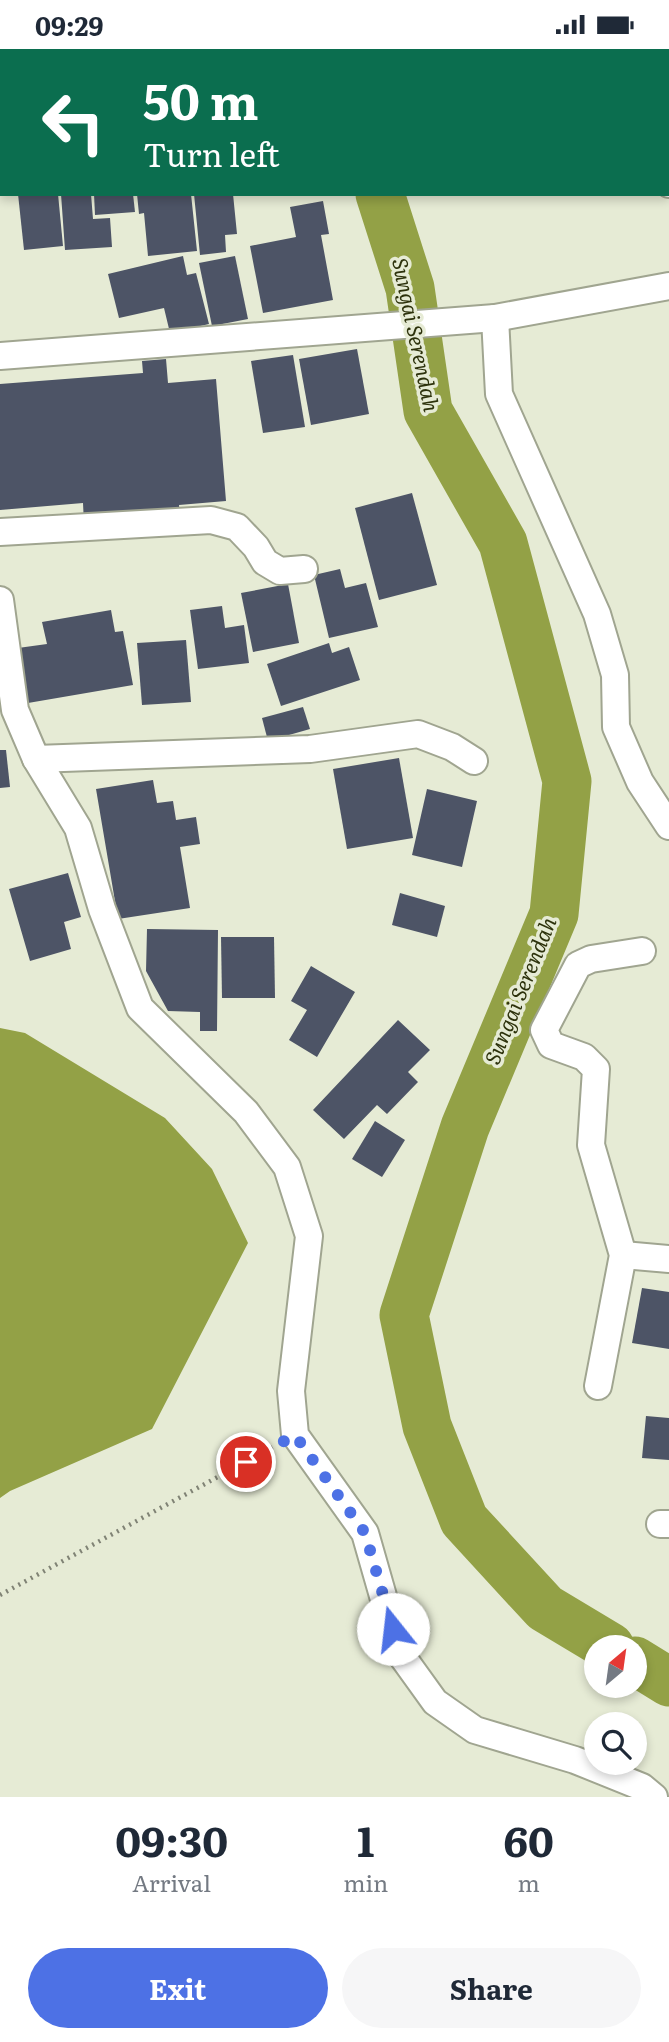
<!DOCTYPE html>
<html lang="en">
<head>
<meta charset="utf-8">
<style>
	:root { --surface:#fff; --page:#f6f6f7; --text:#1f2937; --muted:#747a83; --accent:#4d71e5 }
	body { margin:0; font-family:Literata,serif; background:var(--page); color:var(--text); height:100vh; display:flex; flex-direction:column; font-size:26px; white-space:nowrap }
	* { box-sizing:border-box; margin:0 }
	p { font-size:23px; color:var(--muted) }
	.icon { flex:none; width:38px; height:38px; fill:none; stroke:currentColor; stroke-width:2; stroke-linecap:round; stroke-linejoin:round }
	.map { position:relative; height:1748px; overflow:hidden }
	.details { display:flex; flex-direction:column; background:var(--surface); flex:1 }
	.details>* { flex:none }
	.guide { position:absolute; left:0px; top:0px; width:670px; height:147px; box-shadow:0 4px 10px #0003; background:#0b6e4f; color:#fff; overflow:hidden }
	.needle { width:46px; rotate:29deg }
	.tools { position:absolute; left:584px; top:1586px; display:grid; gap:14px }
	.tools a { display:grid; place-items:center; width:63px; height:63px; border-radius:50%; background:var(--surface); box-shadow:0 4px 10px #0003; font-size:35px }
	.pin { position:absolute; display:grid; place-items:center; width:60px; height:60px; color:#fff; margin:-30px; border:4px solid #fff; border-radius:50%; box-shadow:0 2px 7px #0007 }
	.me { position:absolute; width:77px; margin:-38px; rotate:344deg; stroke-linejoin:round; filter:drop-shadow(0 0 5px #0008) }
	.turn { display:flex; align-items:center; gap:24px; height:147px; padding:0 28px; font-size:32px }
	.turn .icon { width:91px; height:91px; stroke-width:2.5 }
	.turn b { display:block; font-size:49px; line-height:60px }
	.eta { display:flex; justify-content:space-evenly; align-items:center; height:119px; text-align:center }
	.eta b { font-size:42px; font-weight:700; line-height:49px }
	.primary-button { display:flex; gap:14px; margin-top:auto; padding:14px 28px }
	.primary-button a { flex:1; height:80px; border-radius:42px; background:var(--accent); color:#fff; font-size:28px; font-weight:700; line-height:80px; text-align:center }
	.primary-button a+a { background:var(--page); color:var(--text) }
	.status { display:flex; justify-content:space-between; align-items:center; height:49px; padding:0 35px; background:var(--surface); direction:ltr }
	.status svg { height:19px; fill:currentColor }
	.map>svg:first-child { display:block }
	.water { fill:#93a146 }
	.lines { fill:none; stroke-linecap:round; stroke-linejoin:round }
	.river { stroke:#93a146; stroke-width:49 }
	.building { fill:#4d5466 }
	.street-casing { stroke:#a0a590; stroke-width:30 }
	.path { stroke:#808375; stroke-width:4.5; stroke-dasharray:2 5; stroke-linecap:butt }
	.street { stroke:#fff; stroke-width:26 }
	.route { stroke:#4d71e5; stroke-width:12; stroke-dasharray:0 21.6 }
	.labels { text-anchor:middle; stroke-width:7; stroke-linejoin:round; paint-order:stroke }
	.water-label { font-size:21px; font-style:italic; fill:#2d320c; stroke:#e6ebd5 }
</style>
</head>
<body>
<div class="status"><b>09:29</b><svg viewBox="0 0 49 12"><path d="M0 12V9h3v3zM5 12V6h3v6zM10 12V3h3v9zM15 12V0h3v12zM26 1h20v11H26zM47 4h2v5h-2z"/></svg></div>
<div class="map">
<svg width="669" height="1748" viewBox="0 0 669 1748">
	<rect width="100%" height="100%" fill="#e6ebd5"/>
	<path class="water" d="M0,979L25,984L165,1069L212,1120L248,1194L152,1380L10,1442L0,1449Z"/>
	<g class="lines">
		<g class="river">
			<path d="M312,0L313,2"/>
			<path d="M380,145L410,239L428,362L503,494L567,732L554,865L465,1078L404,1266L427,1377L464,1471L545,1559L610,1598"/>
			<path d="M635,1612L669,1633"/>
		</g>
	</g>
	<g class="building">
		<path d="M18,145H58L63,197L24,201Z"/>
		<path d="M61,145H91L93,170L110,169L112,198L65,201Z"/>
		<path d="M94,145H133L135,163L95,166Z"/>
		<path d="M137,145H191L197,202L148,207L144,164L139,165Z"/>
		<path d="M194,145H233L237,185L225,186L226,203L200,206Z"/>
		<path d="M323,152L329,185L321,186L333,251L263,264L250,197L296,188L290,158Z"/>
		<path d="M183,207L187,226L196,224L209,275L170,284L164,259L119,269L108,225Z"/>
		<path d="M235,207L248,270L212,277L199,214Z"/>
		<path d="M357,300L369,365L311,376L299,310Z"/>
		<path d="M293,306L305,378L263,384L251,312Z"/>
		<path d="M166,310L168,334L216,330L226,452L179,456L180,468L84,475L83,454L0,461V335L143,324L142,312Z"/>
		<path d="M412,444L437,536L379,551L355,459Z"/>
		<path d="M340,520L345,539L366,534L378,578L329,589L314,526Z"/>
		<path d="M288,535L299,594L253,603L241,544Z"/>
		<path d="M222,557L225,579L244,576L249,614L198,620L190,561Z"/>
		<path d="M111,561L115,583L123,582L133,636L28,654L18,599L47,595L42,573Z"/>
		<path d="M186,591L191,653L142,656L137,594Z"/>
		<path d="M329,594L332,604L349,598L360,631L281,657L267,615Z"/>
		<path d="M303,658L310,680L268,692L262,669Z"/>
		<path d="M0,701H6L10,738L0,739Z"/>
		<path d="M399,709L413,789L347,800L333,720Z"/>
		<path d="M153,731L157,754L173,752L176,771L196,768L200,795L180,798L190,859L118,870L96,740Z"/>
		<path d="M427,740L477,752L462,818L412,806Z"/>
		<path d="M68,824L81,868L64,873L71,900L30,912L9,840Z"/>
		<path d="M400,844L445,857L437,888L392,876Z"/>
		<path d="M147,880L218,881L217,982H200V963L168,962L146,922Z"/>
		<path d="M221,888H274L275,949H222Z"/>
		<path d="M311,917L355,943L317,1008L289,991L307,961L291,952Z"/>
		<path d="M398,971L430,1001L408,1023L418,1033L387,1065L377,1056L344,1090L313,1061Z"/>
		<path d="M375,1072L405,1091L382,1128L352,1110Z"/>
		<path d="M642,1239L669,1243V1300L632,1294Z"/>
		<path d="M646,1367L669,1369V1411L642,1409Z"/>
	</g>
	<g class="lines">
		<defs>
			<g id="street">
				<path d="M640,0V2"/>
				<path d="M166,2L178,0"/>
				<path d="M668,46H669"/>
				<path d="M0,116H2"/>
				<path d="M668,133L669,135"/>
				<path d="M495,269L499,345L597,565L615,626L616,678L640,733L669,777"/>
				<path d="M0,307L495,269L669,237"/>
				<path d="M0,483L211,471L237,478L256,498L265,513L280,522L304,520"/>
				<path d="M0,551L15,661L36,710L78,779L102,860L140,959L246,1063L287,1118L309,1187L291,1342L295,1386L365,1484L399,1603L435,1653L475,1681L575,1711L642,1738L654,1748"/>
				<path d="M36,710L310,700L418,685L452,698L474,712"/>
				<path d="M623,1206L669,1210"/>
				<path d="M598,1337L623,1206L591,1096L596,1020L584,1008L551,996L544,981L578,916L591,910L642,902"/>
				<path d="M660,1475H669"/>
			</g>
		</defs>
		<use href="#street" class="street-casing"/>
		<path class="path" d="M0,1546L273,1398"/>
		<use href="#street" class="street"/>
	</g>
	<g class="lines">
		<path class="route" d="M246,1413L295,1386L365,1484L393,1580"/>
	</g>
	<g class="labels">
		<g class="water-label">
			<text transform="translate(415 286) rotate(78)" y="7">Sungai Serendah</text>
			<text transform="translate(521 942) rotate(-68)" y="7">Sungai Serendah</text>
		</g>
	</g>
</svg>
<div class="tools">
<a><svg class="needle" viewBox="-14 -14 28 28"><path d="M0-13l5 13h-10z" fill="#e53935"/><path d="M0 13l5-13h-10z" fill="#747a83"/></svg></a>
<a><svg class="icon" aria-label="search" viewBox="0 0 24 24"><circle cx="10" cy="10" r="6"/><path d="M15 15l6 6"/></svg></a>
</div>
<div class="pin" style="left:246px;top:1413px;background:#d93025"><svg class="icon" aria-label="arrive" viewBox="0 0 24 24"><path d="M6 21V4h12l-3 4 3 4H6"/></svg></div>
<svg class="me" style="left:393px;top:1580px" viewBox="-20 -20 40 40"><circle r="19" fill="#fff"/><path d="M0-13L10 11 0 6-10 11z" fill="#4d71e5"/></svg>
<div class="guide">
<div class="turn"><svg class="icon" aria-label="left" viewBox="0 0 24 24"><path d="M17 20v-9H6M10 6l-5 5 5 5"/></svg><div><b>50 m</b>Turn left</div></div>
</div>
</div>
<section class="details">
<div class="eta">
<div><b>09:30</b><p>Arrival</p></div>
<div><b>1</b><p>min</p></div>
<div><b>60</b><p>m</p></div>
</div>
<div class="primary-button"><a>Exit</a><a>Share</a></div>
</section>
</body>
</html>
